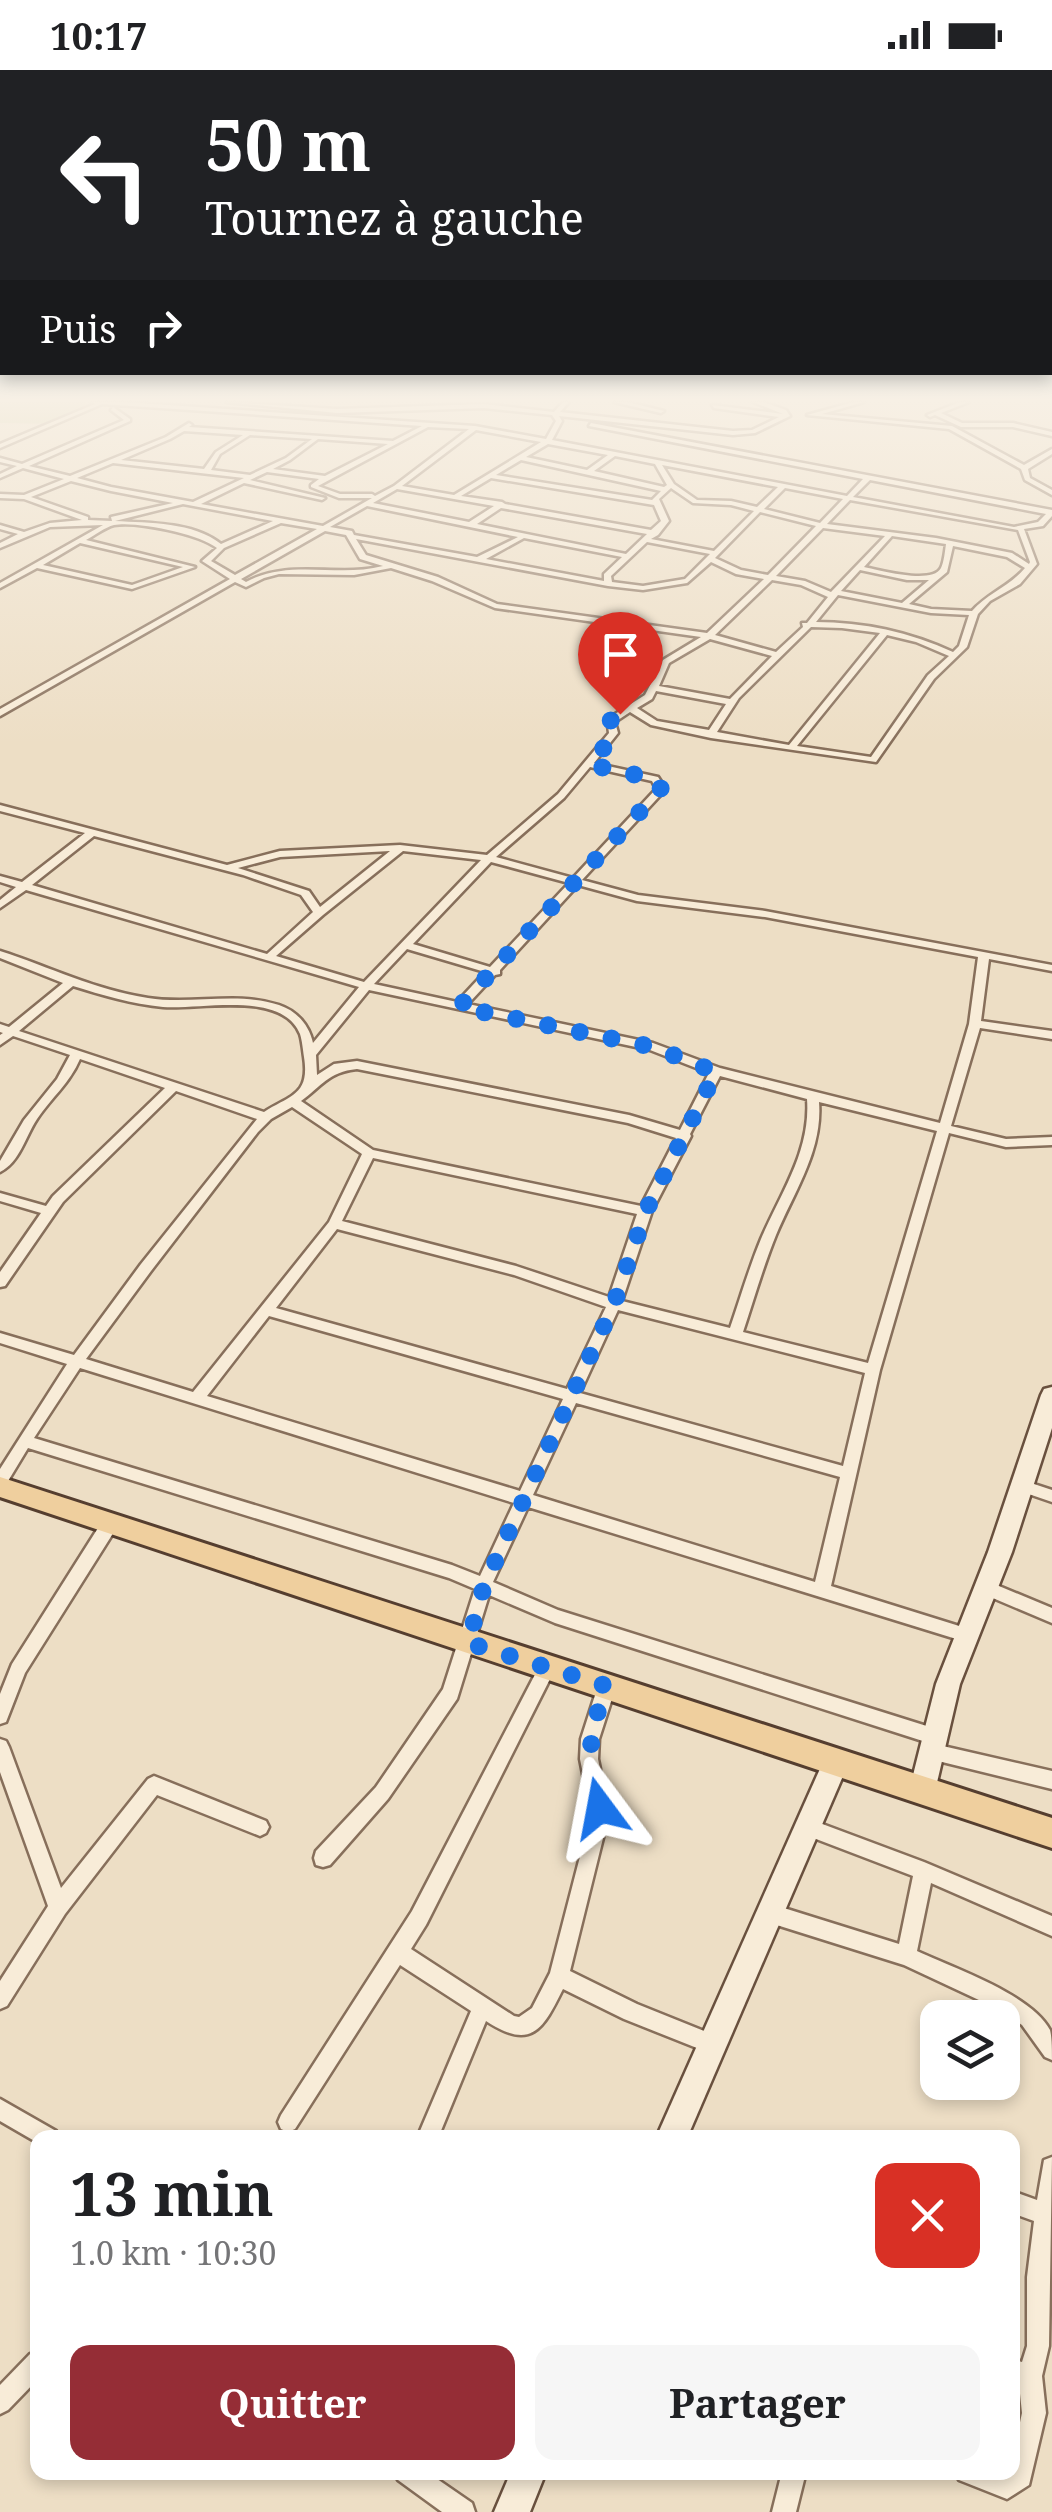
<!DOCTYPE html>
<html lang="fr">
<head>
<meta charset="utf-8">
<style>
	:root { --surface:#fff; --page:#f6f6f6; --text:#202124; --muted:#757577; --accent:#952d36 }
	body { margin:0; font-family:"Noto Serif",serif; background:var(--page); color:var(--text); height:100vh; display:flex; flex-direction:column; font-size:38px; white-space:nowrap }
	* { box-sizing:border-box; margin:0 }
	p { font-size:32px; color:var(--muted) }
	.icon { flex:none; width:55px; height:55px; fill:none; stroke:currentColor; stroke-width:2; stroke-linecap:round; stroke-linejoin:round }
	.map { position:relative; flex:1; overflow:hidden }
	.details { position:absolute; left:30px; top:2060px; width:990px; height:350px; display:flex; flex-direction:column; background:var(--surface); border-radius:20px; box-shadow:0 5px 15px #0003 }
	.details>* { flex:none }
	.banner { position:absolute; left:0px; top:0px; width:1052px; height:305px; box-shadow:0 5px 15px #0003; background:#202124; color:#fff; overflow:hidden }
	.tools { position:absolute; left:920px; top:1930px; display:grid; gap:20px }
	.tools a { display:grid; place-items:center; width:100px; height:100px; border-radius:20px; background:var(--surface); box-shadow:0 5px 15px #0003; font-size:50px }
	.pin { position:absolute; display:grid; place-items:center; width:85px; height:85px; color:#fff; margin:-102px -42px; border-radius:50% 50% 50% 0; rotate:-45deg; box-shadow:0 0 10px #0007 }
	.pin .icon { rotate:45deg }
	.me { position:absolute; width:110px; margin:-55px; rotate:347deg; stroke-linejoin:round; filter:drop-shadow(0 0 8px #0008) }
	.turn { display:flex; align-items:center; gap:35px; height:210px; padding:0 40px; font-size:45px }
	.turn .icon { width:130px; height:130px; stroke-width:2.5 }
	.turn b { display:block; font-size:70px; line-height:85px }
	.then { display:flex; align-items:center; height:95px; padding:0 40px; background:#0003; gap:20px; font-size:38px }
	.round { display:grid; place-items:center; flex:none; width:105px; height:105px; border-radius:20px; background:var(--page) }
	.head { display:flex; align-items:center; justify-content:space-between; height:170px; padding:0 40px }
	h1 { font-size:60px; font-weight:700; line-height:75px }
	.action { display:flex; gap:20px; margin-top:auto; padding:20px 40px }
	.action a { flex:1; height:115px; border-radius:20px; background:var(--accent); color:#fff; font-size:40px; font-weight:700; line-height:115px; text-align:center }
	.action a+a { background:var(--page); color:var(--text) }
	.status { display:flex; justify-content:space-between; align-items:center; height:70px; padding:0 50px; background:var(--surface); direction:ltr }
	.status svg { height:28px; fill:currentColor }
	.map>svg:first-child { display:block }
	.green { fill:#c9cb99 }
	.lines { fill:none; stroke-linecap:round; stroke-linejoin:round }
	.street-casing { stroke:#876f5b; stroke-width:5 }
	.secondary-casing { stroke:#69503e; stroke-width:5 }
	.primary-casing { stroke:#553e2f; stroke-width:6 }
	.street { fill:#f8ecd8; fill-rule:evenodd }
	.secondary { fill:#f8ecd8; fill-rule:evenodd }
	.primary { fill:#efcf9e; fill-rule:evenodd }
	.route { stroke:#1a73e8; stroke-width:18; stroke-dasharray:0 32.4 }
</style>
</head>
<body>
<div class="status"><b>10:17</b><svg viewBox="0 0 49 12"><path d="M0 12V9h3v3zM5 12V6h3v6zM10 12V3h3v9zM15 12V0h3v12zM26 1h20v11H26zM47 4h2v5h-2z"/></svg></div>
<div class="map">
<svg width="1052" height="2442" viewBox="0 0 1052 2442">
	<rect width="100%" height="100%" fill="#eddec5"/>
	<path class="green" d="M0,332H85L84,337L55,354L0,353Z"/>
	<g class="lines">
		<defs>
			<g id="street">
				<path d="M93,332H124L475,356L546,369L556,351L552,345L484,338L337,343L226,332L337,339L484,334L554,342L563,332H569L560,342L733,361L752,360L779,347L714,338L712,335L783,344L753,332H763L786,340L790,346L755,363L733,365L559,346L562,351L552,370L847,426L863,409L589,356L591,353L1052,440V446L1043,456L1024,459L1037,494L1020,514L990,531L978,544L967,577L934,609L876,692L711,668L651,655L630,642L615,652L618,663L594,693L658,707L666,719L582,810L638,825L765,841L1052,895V901L989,889L981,951L1052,961V969L980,958L951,1056L1006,1069L1052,1067V1075L1006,1077L949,1063L880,1300L831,1516L972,1560L974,1565L972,1570L966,1572L528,1437L493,1512L558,1540L933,1658L939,1660L942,1666L939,1672L934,1674L1052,1701V1719L930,1689L924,1687L921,1681L924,1675L929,1673L555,1553L489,1525L457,1629L388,1729L330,1795L323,1797L316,1795L314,1788L316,1781L376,1717L443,1619L475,1519L449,1508L28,1378L5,1416L0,1418V1399L67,1294L0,1273V1263L74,1285L141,1194L257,1049L176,1021L63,1132L5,1216L0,1217V1202L41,1143L0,1131V1123L46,1136L53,1126L165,1018L80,989C70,1013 51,1028 37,1049C25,1067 20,1092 0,1102V1091L24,1050L57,1009L70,985L13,966L0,975V965L3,963L0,962V954L9,957L63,913L0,888V881C50,897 95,920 148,928C191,935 237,921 279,935C297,941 309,955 313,973L359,917L26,820L0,838V830L16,817L0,812V806L22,812L85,763L0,741V735L227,795L280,781L400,775L487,785L558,724L609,663L607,649L645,625L663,590L701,567L495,538L432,511L391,498L354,505L279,504L264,508L246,517L235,512L0,646V639L230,509L202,491L217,478C199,464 137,451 114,455C105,457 94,466 86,470L195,497L132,519L37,498L0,518V513L103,455L50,457L0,478V473L18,464L0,459V455L24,462L50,453L82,450L24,429L0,428V424L24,425L64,409L23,398L0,408V404L17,396L0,392V388L22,394L124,350L111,340L113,337L130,349V351L29,396L70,406L166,367L189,353L192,355L189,357L393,371L422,356L102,334L0,378V374L95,334ZM428,357L469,359L394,416L375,426L372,424H340L318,416ZM476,360L541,372L454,425L402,416ZM184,361L243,365L216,382L204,399L121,390L170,369ZM250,365L312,369L286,388L250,405L211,400L220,384ZM318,369L388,374L325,406L273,399L290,390ZM548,374L608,385L587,400L526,387ZM615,386L655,394L667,415L664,417L594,401ZM521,390L661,421L652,430L496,405ZM113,393L244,408L193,432L111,417L77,408ZM662,395L778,417L757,437L731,431L697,430L674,414ZM267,402L319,409L311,415V417L339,428H372L323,456L201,434L244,413L322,430L325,428L250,410ZM491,408L654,435L661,451L651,460L505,434L502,432L461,426ZM870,410L1046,444L1038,452L1014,457L853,427ZM71,411L111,421L173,433L111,447L112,451L88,450V447L31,427ZM671,418L693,433L731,435L754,441L714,481L651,469L658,465L669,451L659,429ZM785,418L843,429L820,453L764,439ZM397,419L494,436L469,452L373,433ZM850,430L1018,460L1030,492L1029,494L1012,483L936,468L827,454ZM183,434L273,451L221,474C194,452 149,453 115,451ZM367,436L518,467L477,487L354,465L352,461L330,457ZM501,438L647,464L626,484L477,454ZM760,442L816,456L768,505L741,500L715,488ZM281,453L317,459L235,505L211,491L224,478ZM823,458L885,466L831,522L805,511L776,506ZM325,461L346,465L360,489L383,496C337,508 290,488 246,512L241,509ZM892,466L946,474C945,481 944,492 941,498C932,515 879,500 864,497ZM524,468L622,487L604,504V511L486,489ZM356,469L608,516L643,520L687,513L711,492L736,504L764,509L707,563L497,534L438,507L366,485ZM647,472L710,484L685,509L643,516L612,512L611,506ZM80,473L183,497L132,515L43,495ZM953,476L1007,487L1025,498C1010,516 988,523 972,541L931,539L909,534L947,502ZM860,500L907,510H929L902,533L841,521ZM772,510L801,515L828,527L807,553H802L803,557L776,582L715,565ZM838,525L931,543L969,545L959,576L953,582C910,562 863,552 816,552ZM811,557L842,558L880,563L789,675L717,662L739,628ZM887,565L916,572L949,586L928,605L871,687L797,676ZM710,569L772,586L730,629L659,616L669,593ZM656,621L726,634L709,660L657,651L637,638L652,629ZM590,697L652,711L656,719L573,808L496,787L564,728ZM94,766L243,805L301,825L313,842L267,884L32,815ZM390,781L320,837L309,821L238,798L280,787ZM403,781L481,790L364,912L276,886L323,845ZM491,792L569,813L490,897L413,874ZM578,815L637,831L765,847L978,887L969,954L940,1053L720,998L653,973L468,934L495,905L500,904V900ZM407,879L485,902L457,932L374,914ZM73,916C102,925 132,934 163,937C200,940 282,920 300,964C302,970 303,980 304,987C310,1025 291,1025 264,1042L19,961ZM369,920L650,980L709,1003L680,1060L629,1045L357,991L334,994L317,1005L316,985ZM357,999L628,1053L676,1068L641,1136L373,1080L301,1031C322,1016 328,1002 357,999ZM720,1006L807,1029C811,1081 780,1124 761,1169C749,1198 740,1229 730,1258L622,1231L652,1141L691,1066L690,1064ZM819,1032L937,1061L868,1293L743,1262C754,1229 763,1197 776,1165C794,1122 823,1080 819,1032ZM292,1037L362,1084L329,1152L193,1322L86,1289L151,1201L258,1062L271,1049ZM373,1088L637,1144L609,1227L516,1196L342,1151ZM337,1159L514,1205L606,1237L567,1319L276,1238ZM618,1240L865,1303L843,1396L580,1323ZM269,1246L563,1329L520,1421L207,1326ZM80,1298L514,1433L480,1506L452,1495L34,1368ZM576,1333L840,1407L815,1512L533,1425Z"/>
				<path d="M614,332H627L664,341L661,343Z"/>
				<path d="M854,332H864L822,344L952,356L1024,395L1052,379V384L1028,399L1030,408L1052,420V425L1025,410L1021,399L949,359L807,345Z"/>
				<path d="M960,332H969L941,343L962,353H1013L1052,362V366L1013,357H961L935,345L930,347L927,345Z"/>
				<path d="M1022,1410L1052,1420V1432L1017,1420L1014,1416L1017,1412Z"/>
				<path d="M111,1445L117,1447L119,1452L117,1457L25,1603L6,1652L0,1654V1624L12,1594L105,1447Z"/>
				<path d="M987,1511L1052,1538V1553L981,1523L979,1518L981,1513Z"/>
				<path d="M547,1590L553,1593L555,1598L553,1603L426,1855L411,1879L514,1946L519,1947L532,1938L550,1903L591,1744L580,1689L581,1669L598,1616L601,1610L607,1608L613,1610L616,1616L599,1669L598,1689L609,1744L570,1901L637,1934L719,1967L722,1974L719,1981L712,1984L624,1949L563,1919C543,1959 532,1981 486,1951L438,2068H417L471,1941L400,1895L295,2059L288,2062L281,2059L278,2052L281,2045L412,1841L541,1593Z"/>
				<path d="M0,1669L6,1671L9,1677L61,1818L148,1709L154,1706L266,1751L269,1757L266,1763L260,1766L157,1725L65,1844L7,1936L0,1939V1911L48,1836L0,1702Z"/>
				<path d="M809,1749L924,1792L1052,1846V1866L931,1813L917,1881C953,1898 1031,1924 1050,1960C1052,1968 1052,1980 1052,1990L1045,1987L1022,1955L996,1938L904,1895L764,1851L761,1844L764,1837L771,1834L899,1874L913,1806L803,1764L800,1758L803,1752Z"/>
				<path d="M0,2029L56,2061L59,2068H38V2073L0,2051Z"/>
				<path d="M1052,2087L1049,2276L1042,2306L1046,2343L1029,2415L1007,2429L959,2410L955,2402H1012V2390L1022,2343L1019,2314L1012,2312V2289L1022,2292L1027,2276V2207L1034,2151L1012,2143V2121L1037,2130L1044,2090Z"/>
				<path d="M38,2281V2309L8,2340L0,2344V2315L30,2284Z"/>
				<path d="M394,2402H427L472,2433L475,2442H442L398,2410Z"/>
				<path d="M782,2402H806L796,2442H772Z"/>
			</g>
			<g id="secondary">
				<path d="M1052,1317V1358L1012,1482L960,1614L935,1721L931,1730L922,1734L913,1730L909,1721L936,1614L988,1482L1041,1325L1044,1319Z"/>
				<path d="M836,1680L845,1683L849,1692L687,2068H656L827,1683Z"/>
				<path d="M511,2402H546L530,2442H494Z"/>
			</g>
			<path id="primary" d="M0,1407L1052,1748V1778L0,1427Z"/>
		</defs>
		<use href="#street" class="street-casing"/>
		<use href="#secondary" class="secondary-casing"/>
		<use href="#primary" class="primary-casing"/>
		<use href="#street" class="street"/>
		<use href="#secondary" class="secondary"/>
		<use href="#primary" class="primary"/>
	</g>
	<linearGradient id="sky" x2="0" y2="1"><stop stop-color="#8db9d4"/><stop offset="0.49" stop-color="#f7f0e5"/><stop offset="1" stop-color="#f7f0e5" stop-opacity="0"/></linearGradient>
	<rect width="1052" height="674" fill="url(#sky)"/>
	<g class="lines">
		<path class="route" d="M600,1738C590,1677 584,1677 607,1616L468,1573L484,1516L614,1234L646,1141L716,1002L653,977L459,937L661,719L655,709L591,695L614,664L610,651L620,644"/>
	</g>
</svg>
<div class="tools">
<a><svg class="icon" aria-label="layers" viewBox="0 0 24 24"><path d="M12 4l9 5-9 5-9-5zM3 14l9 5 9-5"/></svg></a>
</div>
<div class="pin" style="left:620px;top:644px;background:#d93025"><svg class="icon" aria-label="arrive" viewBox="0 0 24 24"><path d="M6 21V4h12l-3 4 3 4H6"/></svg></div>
<svg class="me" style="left:600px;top:1738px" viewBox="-20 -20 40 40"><path d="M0-17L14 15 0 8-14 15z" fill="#1a73e8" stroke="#fff" stroke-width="4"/></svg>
<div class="banner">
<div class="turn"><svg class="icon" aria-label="left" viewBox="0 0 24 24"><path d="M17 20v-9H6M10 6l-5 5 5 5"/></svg><div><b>50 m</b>Tournez à gauche</div></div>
<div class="then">Puis<svg class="icon" aria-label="right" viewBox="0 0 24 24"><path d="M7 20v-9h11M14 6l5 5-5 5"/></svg></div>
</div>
<section class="details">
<div class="head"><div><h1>13 min</h1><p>1.0 km · 10:30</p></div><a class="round" style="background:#d93025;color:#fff"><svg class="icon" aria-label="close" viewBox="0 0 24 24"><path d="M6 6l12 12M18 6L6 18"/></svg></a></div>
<div class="action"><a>Quitter</a><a>Partager</a></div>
</section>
</div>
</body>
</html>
